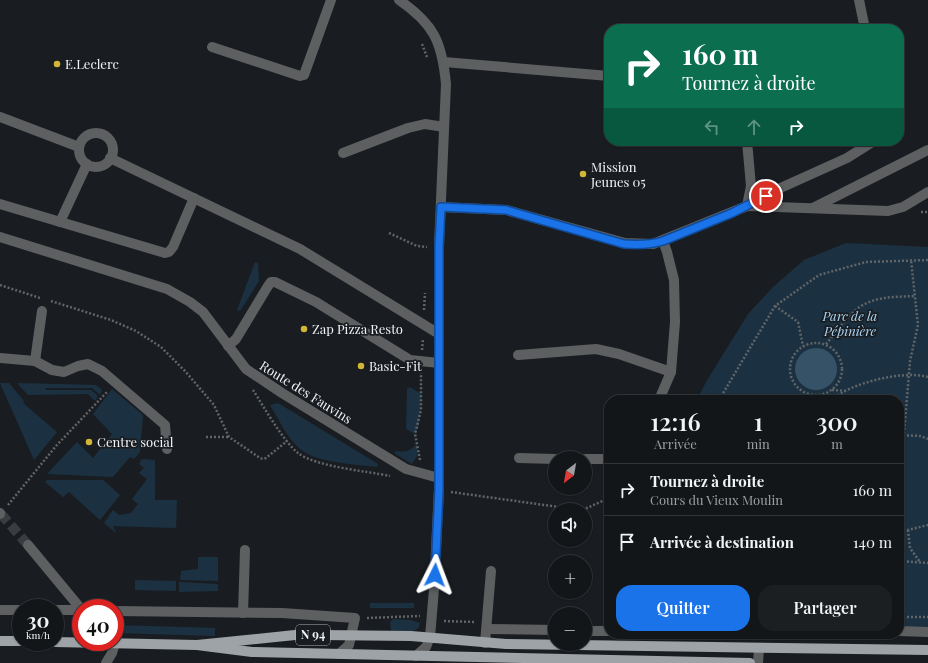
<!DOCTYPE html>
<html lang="fr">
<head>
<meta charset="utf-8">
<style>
	:root { --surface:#131619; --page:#1c1f22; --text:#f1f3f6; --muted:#9d9fa2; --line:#323538; --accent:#1a73e8 }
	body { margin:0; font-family:"Playfair Display",serif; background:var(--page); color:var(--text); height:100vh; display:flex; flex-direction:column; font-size:15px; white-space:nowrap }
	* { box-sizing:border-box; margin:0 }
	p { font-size:13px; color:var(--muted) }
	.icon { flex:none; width:22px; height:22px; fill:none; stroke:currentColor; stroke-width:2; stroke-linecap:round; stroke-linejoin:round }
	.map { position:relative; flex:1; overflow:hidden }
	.side { position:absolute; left:604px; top:395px; width:300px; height:244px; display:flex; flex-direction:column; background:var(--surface); border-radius:16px; box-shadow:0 1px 3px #0004,0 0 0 1px var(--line) }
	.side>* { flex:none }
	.banner { position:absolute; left:604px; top:24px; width:300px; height:122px; border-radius:16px; box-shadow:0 1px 3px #0004,0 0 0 1px var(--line); background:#0b6e4f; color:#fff; overflow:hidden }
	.needle { width:26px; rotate:211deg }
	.controls { position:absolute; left:548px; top:451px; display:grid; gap:8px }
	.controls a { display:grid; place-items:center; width:44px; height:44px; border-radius:50%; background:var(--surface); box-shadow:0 1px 3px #0004,0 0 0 1px var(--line); font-size:20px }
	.speed { position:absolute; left:12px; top:599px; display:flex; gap:8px; font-size:20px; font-weight:700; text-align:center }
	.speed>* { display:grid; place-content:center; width:52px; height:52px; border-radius:50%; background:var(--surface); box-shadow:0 1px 3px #0004,0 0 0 1px var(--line); line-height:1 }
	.speed small { font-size:10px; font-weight:400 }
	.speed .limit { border:6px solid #d22; background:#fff; color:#111 }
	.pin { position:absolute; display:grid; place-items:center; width:34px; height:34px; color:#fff; margin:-17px; border:2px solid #fff; border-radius:50%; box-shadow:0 1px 4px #0007 }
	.me { position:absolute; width:44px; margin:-22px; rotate:3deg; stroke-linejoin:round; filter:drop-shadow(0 0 3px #0008) }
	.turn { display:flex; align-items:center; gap:14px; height:84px; padding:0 12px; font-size:18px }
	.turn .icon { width:52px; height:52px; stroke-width:2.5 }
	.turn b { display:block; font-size:28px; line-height:34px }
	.lanes { display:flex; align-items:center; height:38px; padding:0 12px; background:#0003; justify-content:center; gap:20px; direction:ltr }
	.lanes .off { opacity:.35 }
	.eta { display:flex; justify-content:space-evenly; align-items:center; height:68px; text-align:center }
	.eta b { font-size:24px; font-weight:600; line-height:28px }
	.button { display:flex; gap:8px; margin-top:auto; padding:8px 12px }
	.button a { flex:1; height:46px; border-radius:16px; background:var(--accent); color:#fff; font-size:16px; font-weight:600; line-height:46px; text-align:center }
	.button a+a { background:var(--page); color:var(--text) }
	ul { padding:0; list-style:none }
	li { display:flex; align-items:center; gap:12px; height:52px; padding:0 12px; border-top:1px solid var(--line) }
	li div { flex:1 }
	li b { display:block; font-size:15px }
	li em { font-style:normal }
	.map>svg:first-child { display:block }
	.green { fill:#1b3141 }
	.water { fill:#365267 }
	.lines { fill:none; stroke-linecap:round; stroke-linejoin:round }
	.minor-tunnel { stroke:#393d41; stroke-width:10; stroke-dasharray:10 5; stroke-linecap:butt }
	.path { stroke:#616568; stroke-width:2.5; stroke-dasharray:2 2; stroke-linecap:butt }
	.minor { stroke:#5d5f61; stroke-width:10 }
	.major { stroke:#9da3a7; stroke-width:10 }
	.route-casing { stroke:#114b97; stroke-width:10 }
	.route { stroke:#1a73e8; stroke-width:7 }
	.poi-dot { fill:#d2b635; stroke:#191d21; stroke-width:1.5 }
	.labels { text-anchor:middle; stroke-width:3.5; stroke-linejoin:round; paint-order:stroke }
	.shield { fill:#191d21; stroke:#b0b4b6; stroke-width:1 }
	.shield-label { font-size:12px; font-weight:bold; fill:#f1f4f6 }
	.poi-label { font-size:13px; fill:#f1f4f6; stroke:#191d21; text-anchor:start }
	.park-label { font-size:13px; font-style:italic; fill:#acd6f6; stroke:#191d21 }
	.street-label { font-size:13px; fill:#f1f4f6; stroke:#191d21 }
</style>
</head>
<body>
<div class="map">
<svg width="928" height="663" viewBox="0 0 928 663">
	<rect width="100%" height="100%" fill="#191d21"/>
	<g class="green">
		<path d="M846,243L928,247V631L899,630V400H697L706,382L748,314L773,287L804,260Z"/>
		<path d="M255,262L258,263L259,281L240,311L237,310Z"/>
		<path d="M0,383H9L24,401L23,403L57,432L34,460Z"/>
		<path d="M17,383L96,385L102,390L100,395L92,388H45L46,390H91L98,396L95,401L88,394L28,395Z"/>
		<path d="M410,387L421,394L419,425L415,434L406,429L407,389Z"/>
		<path d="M112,389L143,415L140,452L134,459L130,457L113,477L47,474L77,442L93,458L112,434L93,414Z"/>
		<path d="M278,403L378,464L377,467C355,464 315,463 299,448C286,437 279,419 270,405Z"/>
		<path d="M417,444V456L412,464L394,453L396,451C405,453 410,451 417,444Z"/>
		<path d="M142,459L155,460V500H177L176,528L113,526L116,533L104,523L113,510L119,515L131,513L138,504L132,499L147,479L139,473L144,468L139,464Z"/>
		<path d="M47,480H103L120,495L100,520L69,492L63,497L45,482Z"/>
		<path d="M198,557H218V581L180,580L181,571L198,569Z"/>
		<path d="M135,580L176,581V591L135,590Z"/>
		<path d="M179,582L218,584V591L179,592Z"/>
		<rect x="370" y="603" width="44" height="5"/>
		<path d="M393,619L411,620L420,623L418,628L412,632H391L390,622Z"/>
		<path d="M115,625L215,628V636L115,633Z"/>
	</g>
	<circle class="water" cx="816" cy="369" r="21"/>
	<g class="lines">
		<path class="minor-tunnel" d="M1,514L28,545"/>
		<g class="path">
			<path d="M422,44L427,57"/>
			<path d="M921,212H928"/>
			<path d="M389,233L417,246L427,247"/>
			<path d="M0,285L40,298"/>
			<path d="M51,301L111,320L136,331L161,347L185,371L214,405L229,437L260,458L263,459L266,458L287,441"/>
			<path d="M775,306L798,322L803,346"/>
			<path d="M424,310L425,293"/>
			<circle cx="816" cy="369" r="26"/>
			<path d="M826,344C836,333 851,310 865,304C881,296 898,297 914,296"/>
			<path d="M422,350L423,339"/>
			<path d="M253,390C264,407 283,441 298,453C316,467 367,471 390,476"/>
			<path d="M832,390L848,391"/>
			<path d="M719,400L775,306L819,275L866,262L928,260"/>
			<path d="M831,400C851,383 902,370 928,377"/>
			<path d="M904,434L910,361L918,325L911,260"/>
			<path d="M899,435L920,436L928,439"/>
			<path d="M206,437H229"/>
			<path d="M420,460L415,434L421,410V373"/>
			<path d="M451,492L573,509L587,508L609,498"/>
			<path d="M8,505L56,446L107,392"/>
			<path d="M899,529L908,530L928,525"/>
			<path d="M908,530L910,548L920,562"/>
			<path d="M899,561L928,563"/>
			<path d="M899,617H928"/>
			<path d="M367,618L420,616"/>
			<path d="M444,621L475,622"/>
		</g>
		<g class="minor">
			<path d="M399,0C434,24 442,42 446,84L439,246V489L434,589L430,637L426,647L416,656"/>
			<path d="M859,0L865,29"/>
			<path d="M212,47L300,76L304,75L331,0"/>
			<path d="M444,62L609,76"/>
			<path d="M0,117L79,147"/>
			<circle cx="96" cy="150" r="17"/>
			<path d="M747,141L751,186L747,206"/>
			<path d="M343,153L408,128L425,124L444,127"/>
			<path d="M110,158L300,249L439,334"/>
			<path d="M0,204L165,253L169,252L173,247L194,198"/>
			<path d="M747,206L888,211L903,207L928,192"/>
			<path d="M441,207L506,210L625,243L653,244L747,206L776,190L847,158L874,141"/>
			<path d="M813,208L928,150"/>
			<path d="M60,222L87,164"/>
			<path d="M0,237L167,289L190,302L203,312L246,369L282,393L406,469L439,478"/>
			<path d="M228,346L236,339L268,286L271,282H275L316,302L410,360L439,363"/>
			<path d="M518,355L596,349L619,354L671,372"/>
			<path d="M0,358L35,361L52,370L64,372L78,366L88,364L102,371L165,425L167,449"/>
			<path d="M35,361L42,311"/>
			<path d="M659,400L671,372L675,322L674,280L667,252L663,241"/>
			<path d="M519,458L555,459"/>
			<path d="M585,459H609"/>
			<path d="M0,513V514"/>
			<path d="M28,545L81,609"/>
			<path d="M0,610H21"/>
			<path d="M55,610H81"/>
			<path d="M115,611L282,613L355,618L349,645L339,654"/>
			<path d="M243,613L245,550"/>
			<path d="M487,629L555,630"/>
			<path d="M585,631H609"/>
			<path d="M899,631L928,632"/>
			<path d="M782,634H831"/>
			<path d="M485,643L491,571"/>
			<path d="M106,663L112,653L115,643"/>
			<path d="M758,663L759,648"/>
		</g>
		<g class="major">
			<path d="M0,641H21"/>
			<path d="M55,642L197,645L252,652L750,663"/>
			<path d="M197,645L295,635H321L411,636L506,644L928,650"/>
		</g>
	</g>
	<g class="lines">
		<defs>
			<path id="route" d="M435,575L439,489V246L441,207L506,210L624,244C638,245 650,245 663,241L732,213L766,196"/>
		</defs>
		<use href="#route" class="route-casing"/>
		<use href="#route" class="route"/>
	</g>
	<g class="poi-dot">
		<circle cx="57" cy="64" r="4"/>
		<circle cx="583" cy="174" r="4"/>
		<circle cx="304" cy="329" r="4"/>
		<circle cx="361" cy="366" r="4"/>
		<circle cx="89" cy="442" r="4"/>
	</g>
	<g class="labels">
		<rect class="shield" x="296" y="625" width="34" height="20" rx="3"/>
		<g class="shield-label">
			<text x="313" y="639">N 94</text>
		</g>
		<g class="poi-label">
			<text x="65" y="69">E.Leclerc</text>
			<text x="591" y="172">Mission<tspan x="591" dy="15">Jeunes 05</tspan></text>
			<text x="312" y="334">Zap Pizza Resto</text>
			<text x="369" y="371">Basic-Fit</text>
			<text x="97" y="447">Centre social</text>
		</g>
		<g class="park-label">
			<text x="850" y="321">Parc de la<tspan x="850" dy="15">Pépinière</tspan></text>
		</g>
		<g class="street-label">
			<text transform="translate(306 392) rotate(32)" y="5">Route des Fauvins</text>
		</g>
	</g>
</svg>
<div class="controls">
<a><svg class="needle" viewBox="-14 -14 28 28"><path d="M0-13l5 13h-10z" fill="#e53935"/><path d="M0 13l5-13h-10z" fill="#9d9fa2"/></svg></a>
<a><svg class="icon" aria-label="sound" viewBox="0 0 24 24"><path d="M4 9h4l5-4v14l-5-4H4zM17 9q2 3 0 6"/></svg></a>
<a>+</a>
<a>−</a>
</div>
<div class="speed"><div>30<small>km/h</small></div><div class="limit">40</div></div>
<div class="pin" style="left:766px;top:196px;background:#d93025"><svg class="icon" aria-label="arrive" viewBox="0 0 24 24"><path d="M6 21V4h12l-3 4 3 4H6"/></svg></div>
<svg class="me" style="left:435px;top:575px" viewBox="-20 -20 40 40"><path d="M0-17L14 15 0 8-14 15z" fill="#1a73e8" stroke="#fff" stroke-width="4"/></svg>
<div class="banner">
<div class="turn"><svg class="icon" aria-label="right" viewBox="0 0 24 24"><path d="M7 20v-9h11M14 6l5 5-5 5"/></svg><div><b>160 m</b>Tournez à droite</div></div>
<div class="lanes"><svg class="icon off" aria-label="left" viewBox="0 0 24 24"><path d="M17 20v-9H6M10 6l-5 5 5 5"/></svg><svg class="icon off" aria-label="ahead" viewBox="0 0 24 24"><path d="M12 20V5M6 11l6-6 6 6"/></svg><svg class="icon" aria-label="right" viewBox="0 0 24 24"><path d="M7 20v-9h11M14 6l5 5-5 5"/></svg></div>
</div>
<section class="side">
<div class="eta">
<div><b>12:16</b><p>Arrivée</p></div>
<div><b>1</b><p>min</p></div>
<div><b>300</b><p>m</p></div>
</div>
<ul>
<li><svg class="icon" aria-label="right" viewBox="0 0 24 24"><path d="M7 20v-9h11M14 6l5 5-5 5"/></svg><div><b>Tournez à droite</b><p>Cours du Vieux Moulin</p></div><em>160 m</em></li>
<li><svg class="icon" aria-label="arrive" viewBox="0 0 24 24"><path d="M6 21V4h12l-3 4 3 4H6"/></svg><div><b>Arrivée à destination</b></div><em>140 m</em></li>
</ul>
<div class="button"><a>Quitter</a><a>Partager</a></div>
</section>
</div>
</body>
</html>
